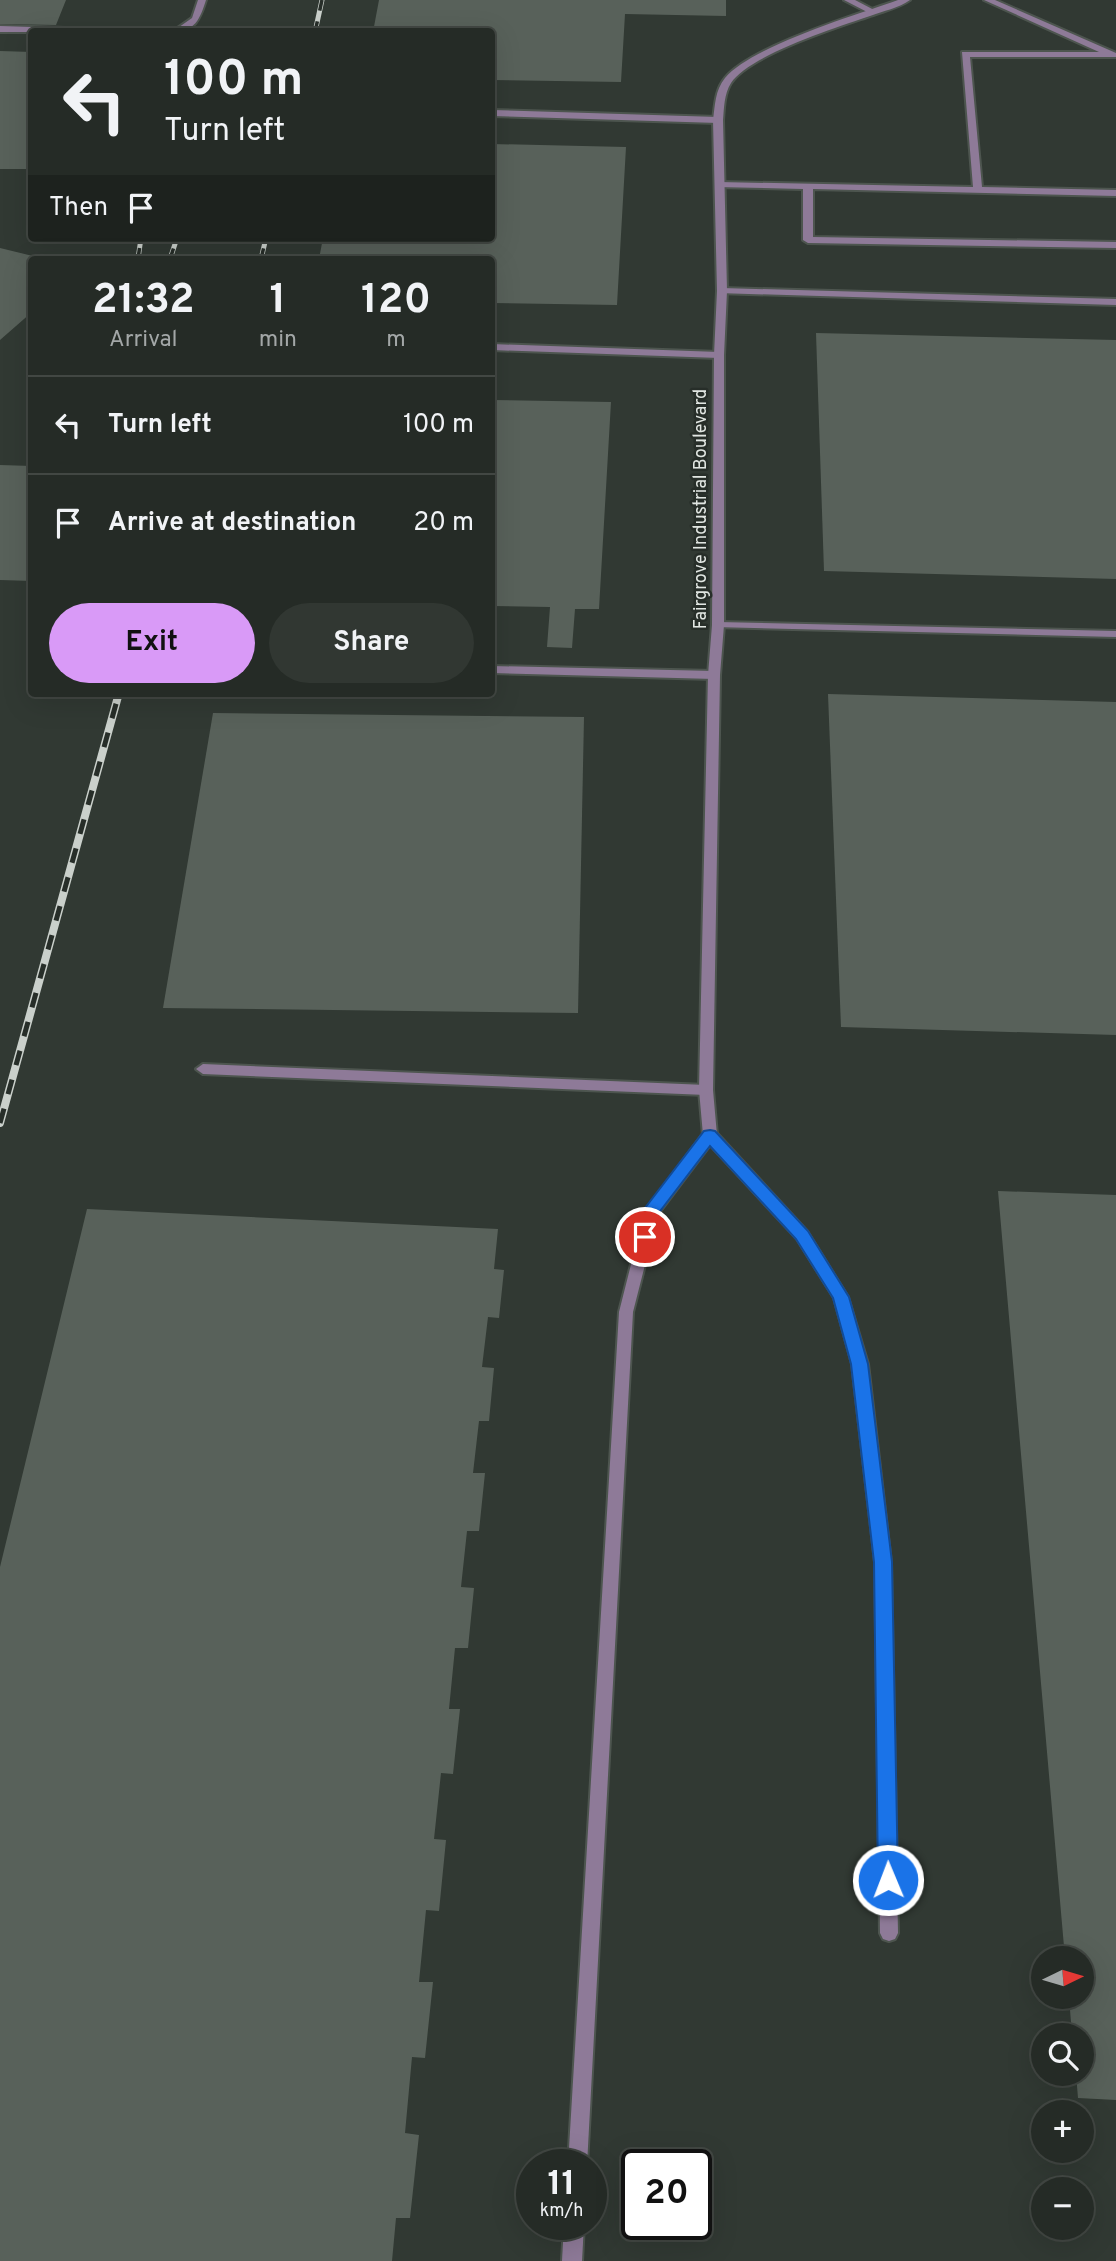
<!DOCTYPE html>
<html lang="en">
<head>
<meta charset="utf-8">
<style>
	:root { --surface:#252b26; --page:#313732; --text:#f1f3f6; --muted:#a3a7a7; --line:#424743; --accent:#d99af7 }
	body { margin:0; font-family:Overpass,sans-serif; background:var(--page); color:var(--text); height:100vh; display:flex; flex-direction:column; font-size:26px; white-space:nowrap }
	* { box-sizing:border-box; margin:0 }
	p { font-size:23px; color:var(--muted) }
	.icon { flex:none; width:38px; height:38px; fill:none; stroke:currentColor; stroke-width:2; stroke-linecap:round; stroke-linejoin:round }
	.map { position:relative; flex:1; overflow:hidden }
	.drawer { position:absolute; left:28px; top:256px; width:467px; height:441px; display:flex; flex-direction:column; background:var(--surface); border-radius:7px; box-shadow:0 7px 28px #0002,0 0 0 2px var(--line) }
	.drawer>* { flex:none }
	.hud { position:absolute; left:28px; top:28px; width:467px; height:214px; border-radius:7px; box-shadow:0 7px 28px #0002,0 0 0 2px var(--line); background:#252b26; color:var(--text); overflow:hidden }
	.needle { width:46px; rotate:85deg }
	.tools { position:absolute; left:1031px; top:1946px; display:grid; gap:14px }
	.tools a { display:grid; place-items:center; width:63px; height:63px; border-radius:50%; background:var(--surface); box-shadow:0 7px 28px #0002,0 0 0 2px var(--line); font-size:35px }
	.speed { position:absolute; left:516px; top:2149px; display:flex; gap:14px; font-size:35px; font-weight:700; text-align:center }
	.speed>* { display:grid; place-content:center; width:91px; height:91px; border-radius:50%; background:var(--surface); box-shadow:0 7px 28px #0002,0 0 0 2px var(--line); line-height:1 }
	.speed small { font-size:18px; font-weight:400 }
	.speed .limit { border:4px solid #111; border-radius:10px; background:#fff; color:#111 }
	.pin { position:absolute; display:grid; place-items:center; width:60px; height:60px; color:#fff; margin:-30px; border:4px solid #fff; border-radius:50%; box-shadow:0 2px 7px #0007 }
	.me { position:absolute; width:77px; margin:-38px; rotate:359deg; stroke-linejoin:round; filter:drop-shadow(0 0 5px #0008) }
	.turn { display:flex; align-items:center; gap:24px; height:147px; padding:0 21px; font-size:32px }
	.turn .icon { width:91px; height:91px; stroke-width:2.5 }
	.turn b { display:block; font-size:49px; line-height:60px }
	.then { display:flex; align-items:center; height:66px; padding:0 21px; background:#0003; gap:14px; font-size:26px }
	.eta { display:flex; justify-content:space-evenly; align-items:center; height:119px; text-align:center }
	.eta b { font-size:42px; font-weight:700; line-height:49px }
	.button { display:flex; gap:14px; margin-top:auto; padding:14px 21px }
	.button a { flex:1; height:80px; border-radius:42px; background:var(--accent); color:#111; font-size:28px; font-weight:700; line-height:80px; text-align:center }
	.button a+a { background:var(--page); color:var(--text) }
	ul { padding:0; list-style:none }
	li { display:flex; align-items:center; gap:21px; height:98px; padding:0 21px; border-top:2px solid var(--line) }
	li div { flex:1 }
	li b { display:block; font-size:26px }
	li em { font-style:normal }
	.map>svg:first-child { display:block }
	.building { fill:#58615a }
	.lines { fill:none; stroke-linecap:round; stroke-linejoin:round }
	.lane-casing { stroke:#4d554f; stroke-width:4 }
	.street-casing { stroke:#4d554f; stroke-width:4 }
	.lane { fill:#8e7a98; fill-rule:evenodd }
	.street { fill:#8e7a98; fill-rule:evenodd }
	.rail-far1-casing { stroke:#cad0cb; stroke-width:5 }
	.rail-casing { stroke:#cad0cb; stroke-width:8 }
	.rail-far1 { stroke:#272e29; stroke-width:3.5; stroke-dasharray:11; stroke-linecap:butt }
	.rail { stroke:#272e29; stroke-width:5; stroke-dasharray:15; stroke-linecap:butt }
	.route { fill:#1a73e8; stroke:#114b97; stroke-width:2 }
	.labels { text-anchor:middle; stroke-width:5; stroke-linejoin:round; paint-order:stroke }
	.far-street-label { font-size:18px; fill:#e1e6e2; stroke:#272e29 }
</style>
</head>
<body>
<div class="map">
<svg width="1116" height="2261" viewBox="0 0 1116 2261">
	<rect width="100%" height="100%" fill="#313933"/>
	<g class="building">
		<path d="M0,0H66L56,25L0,24Z"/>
		<path d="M379,0H726V16L625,14L621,82L492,80V32H373Z"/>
		<path d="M0,51L32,52V169H0Z"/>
		<path d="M492,144L626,147L617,305L492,303V259H319L323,238H492Z"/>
		<path d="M0,248L41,258L32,259V312L0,340Z"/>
		<path d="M816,333L1116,340V579L824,571Z"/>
		<path d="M492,400L611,402L599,609H575L572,648L547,647L550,607L492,606Z"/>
		<path d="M0,465L32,466V581L0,580Z"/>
		<path d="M828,694L1116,702V1035L841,1027Z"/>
		<path d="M213,713L584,717L578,1013L163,1008Z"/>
		<path d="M998,1191L1116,1195V2100L1078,2098L1076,2074H1082V2035H1072L1069,1997H1082V1958H1065Z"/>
		<path d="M87,1209L498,1229L494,1269L504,1270L499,1318L488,1317L482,1367L494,1368L489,1421H479L473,1473H485L479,1531H467L461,1587L474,1588L468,1648H455L449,1709H460L453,1774L441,1773L434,1839L446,1840L439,1911L426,1910L419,1982H433L425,2058L412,2057L405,2133L419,2135L410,2218H396L392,2261H0V1567Z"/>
	</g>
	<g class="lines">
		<defs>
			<g id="lane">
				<path d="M198,0H206C200,19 195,32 172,32L192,18Z"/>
				<path d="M844,0H855L878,12L871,14Z"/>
				<path d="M984,0H995L1116,53V57H970L982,187L1116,190V196L813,189V237L1116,242V248L808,243L803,240V189L716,187V183L719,182L973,187L962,52H1099Z"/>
				<path d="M0,26L97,29L101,32H0Z"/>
				<path d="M492,110L718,117L723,120L718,123L492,116Z"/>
				<path d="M722,288L1116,299V305L718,293V289Z"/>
				<path d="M492,344L719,352L724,355L719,358L492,350Z"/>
				<path d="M718,622L1116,631V637L714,627V623Z"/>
				<path d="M492,666L714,671L720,675L714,679L492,673Z"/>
				<path d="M203,1064L706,1085L713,1090L706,1095L203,1074L196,1069Z"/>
				<path d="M710,1130L715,1131L807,1231L848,1297L868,1364L891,1562L898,1933L895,1939L889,1941L883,1939L880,1933L875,1562L852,1364L834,1298L797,1239L710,1145L658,1214L633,1312L587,2165H568L619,1312L644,1213L705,1131Z"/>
				<path d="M564,2224H584L582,2261H562Z"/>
			</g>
			<path id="street" d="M898,0H910C899,8 883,11 870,16C838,27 749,55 731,83C724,94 724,108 723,120L727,291L724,355V625L720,675L713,1090L717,1135L710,1140L703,1135L699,1090L708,675L712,625L714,355L717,291L713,120C715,106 715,90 725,78C752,46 856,15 898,0Z"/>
		</defs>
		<use href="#lane" class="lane-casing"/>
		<use href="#street" class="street-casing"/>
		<use href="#lane" class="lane"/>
		<use href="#street" class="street"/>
		<defs>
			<g id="rail-far1">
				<path d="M315,32L322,0"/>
				<path d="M138,259L141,238"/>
				<path d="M170,259L177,238"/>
				<path d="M261,259L266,238"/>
			</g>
			<path id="rail" d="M0,1123L119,693"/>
		</defs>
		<use href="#rail-far1" class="rail-far1-casing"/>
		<use href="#rail" class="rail-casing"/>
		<use href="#rail-far1" class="rail-far1"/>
		<use href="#rail" class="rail"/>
	</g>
	<path class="route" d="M710,1130L715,1131L808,1231L849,1297L868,1364L892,1562L898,1880L895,1887L888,1889L881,1887L878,1880L874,1562L851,1364L833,1298L796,1239L710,1146L658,1214L650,1242H639L636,1237L645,1208L704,1131Z"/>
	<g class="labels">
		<g class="far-street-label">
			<text transform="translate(700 509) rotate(-90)" y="6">Fairgrove Industrial Boulevard</text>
		</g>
	</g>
</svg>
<div class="tools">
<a><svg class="needle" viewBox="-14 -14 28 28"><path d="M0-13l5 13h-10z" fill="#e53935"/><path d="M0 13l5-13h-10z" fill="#a3a7a7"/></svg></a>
<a><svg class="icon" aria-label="search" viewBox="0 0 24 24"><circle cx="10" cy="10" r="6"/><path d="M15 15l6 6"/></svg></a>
<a>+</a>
<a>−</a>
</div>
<div class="speed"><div>11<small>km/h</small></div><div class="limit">20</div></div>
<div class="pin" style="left:645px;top:1237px;background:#d93025"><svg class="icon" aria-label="arrive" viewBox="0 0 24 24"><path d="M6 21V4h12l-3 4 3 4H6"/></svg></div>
<svg class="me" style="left:888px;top:1880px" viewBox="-20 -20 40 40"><circle r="17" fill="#1a73e8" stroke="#fff" stroke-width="3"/><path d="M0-11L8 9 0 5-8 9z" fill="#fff"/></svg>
<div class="hud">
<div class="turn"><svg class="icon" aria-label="left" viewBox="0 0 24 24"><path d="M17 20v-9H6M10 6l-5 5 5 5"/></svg><div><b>100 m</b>Turn left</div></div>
<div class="then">Then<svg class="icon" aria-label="arrive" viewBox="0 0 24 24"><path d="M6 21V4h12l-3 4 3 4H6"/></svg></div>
</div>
<section class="drawer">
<div class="eta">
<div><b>21:32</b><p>Arrival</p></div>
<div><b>1</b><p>min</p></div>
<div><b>120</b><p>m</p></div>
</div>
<ul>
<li><svg class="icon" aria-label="left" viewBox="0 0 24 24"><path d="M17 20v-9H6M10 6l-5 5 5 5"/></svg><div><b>Turn left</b></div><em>100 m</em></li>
<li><svg class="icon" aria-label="arrive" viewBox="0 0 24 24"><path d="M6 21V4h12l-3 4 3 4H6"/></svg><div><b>Arrive at destination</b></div><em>20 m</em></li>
</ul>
<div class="button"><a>Exit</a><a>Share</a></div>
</section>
</div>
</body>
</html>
